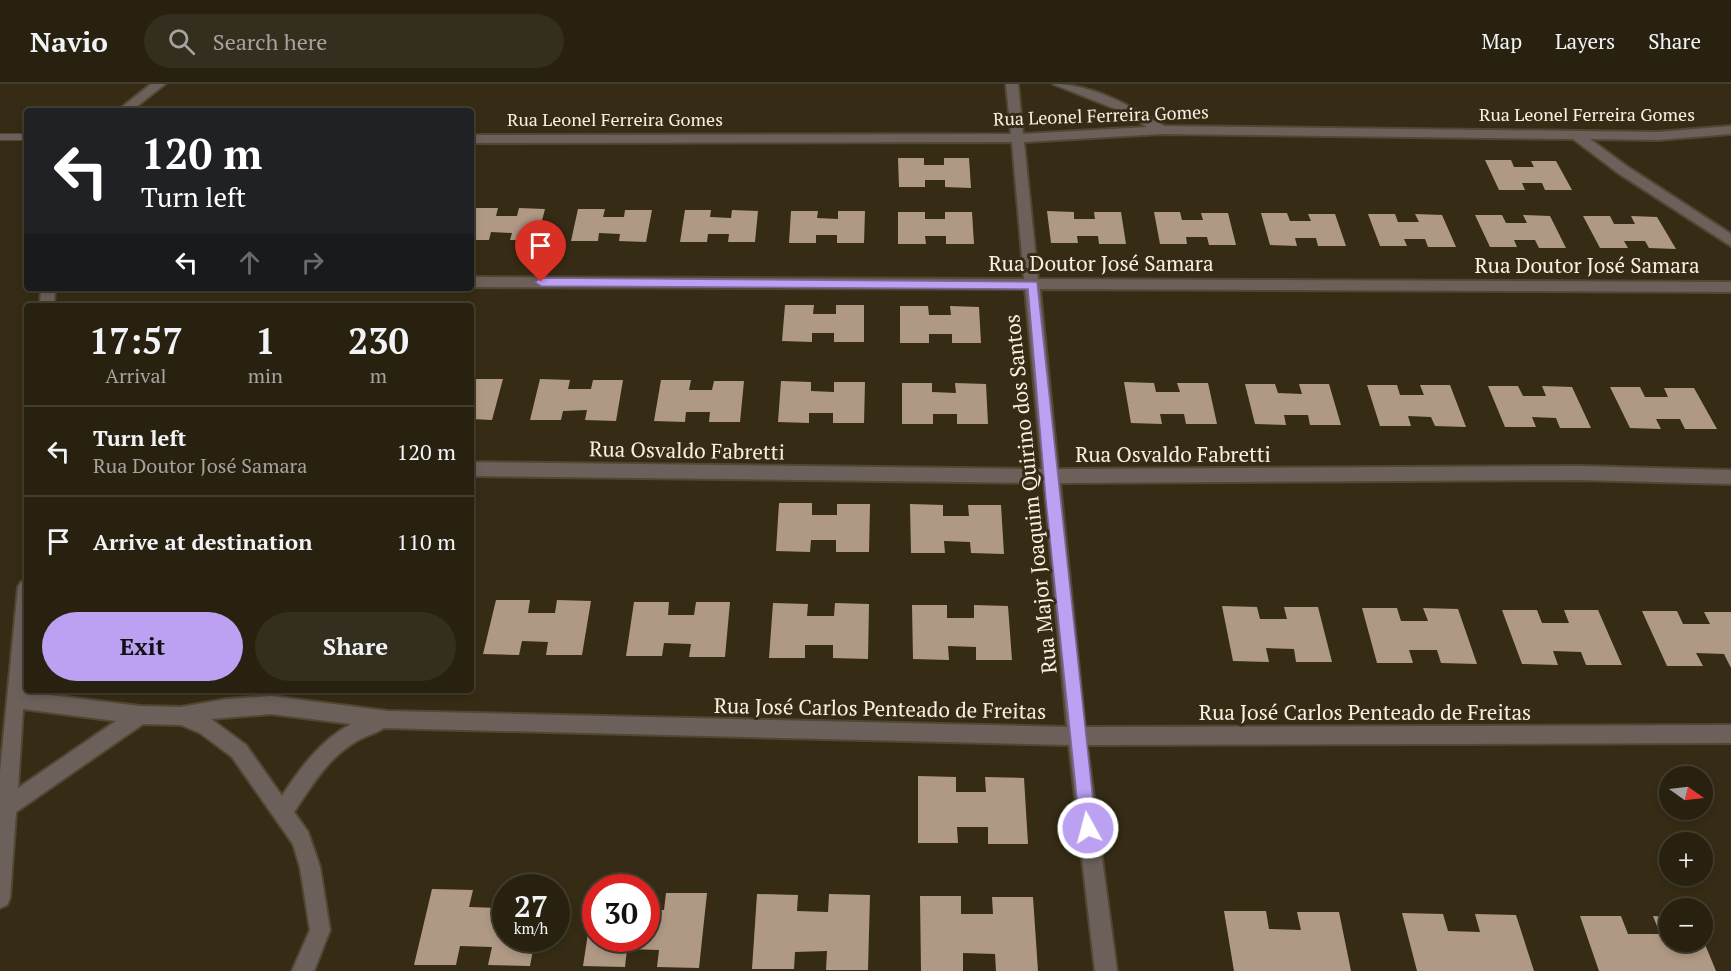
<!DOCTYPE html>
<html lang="en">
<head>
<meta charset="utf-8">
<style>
	:root { --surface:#282110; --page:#342e1e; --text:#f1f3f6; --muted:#a5a39f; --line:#443e30; --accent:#bca0f2 }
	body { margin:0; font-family:"PT Serif",serif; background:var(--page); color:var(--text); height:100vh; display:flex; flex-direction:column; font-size:22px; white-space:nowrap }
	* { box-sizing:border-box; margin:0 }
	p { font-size:20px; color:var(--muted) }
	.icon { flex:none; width:33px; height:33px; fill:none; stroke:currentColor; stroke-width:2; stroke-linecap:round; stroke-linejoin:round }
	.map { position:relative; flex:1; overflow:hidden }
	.details { position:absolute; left:24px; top:219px; width:450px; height:390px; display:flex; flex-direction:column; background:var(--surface); border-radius:6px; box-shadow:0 3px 9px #0003,0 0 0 2px var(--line) }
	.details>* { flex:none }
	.guide { position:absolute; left:24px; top:24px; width:450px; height:183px; border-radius:6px; box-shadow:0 3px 9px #0003,0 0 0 2px var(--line); background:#202124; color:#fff; overflow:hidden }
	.needle { width:39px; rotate:104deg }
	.buttons { position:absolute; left:1659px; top:682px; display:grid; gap:12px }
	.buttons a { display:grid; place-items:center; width:54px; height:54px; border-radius:50%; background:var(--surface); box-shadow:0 3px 9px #0003,0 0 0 2px var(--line); font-size:30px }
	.speed { position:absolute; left:492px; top:790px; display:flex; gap:12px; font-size:30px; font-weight:700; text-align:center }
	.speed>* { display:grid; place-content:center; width:78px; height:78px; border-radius:50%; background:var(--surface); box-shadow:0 3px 9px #0003,0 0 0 2px var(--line); line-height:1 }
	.speed small { font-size:15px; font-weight:400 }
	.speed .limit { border:9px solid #d22; background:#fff; color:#111 }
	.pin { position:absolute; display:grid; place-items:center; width:51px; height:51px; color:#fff; margin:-62px -26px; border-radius:50% 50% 50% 0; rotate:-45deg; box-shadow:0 0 6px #0007 }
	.pin .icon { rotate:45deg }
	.me { position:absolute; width:66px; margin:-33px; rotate:353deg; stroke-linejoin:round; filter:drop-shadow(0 0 4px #0008) }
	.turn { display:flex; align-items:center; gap:21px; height:126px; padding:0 18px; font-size:27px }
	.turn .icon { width:78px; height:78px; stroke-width:2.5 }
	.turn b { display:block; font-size:42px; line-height:51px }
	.lanes { display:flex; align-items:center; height:57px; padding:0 18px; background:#0003; justify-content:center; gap:30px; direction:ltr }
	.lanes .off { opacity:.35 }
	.eta { display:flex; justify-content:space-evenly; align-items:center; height:102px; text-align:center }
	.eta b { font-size:36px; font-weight:700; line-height:42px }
	.button { display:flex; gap:12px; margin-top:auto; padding:12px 18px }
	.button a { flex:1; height:69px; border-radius:36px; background:var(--accent); color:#111; font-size:24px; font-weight:700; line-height:69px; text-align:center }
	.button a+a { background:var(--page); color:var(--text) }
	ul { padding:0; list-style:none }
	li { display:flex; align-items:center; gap:18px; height:90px; padding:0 18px; border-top:2px solid var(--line) }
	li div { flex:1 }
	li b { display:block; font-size:22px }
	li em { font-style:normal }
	header { display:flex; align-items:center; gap:36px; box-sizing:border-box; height:84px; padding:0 30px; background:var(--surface); border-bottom:2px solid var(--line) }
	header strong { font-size:28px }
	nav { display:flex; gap:33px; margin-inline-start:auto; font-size:21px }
	.search { width:420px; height:54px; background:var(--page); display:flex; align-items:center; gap:15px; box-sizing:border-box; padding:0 21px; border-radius:33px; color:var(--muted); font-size:22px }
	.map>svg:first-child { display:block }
	.building { fill:#af9984 }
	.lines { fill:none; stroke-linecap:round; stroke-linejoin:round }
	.service-casing { stroke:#514732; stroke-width:2 }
	.minor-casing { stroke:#514732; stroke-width:4 }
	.service { fill:#6c605b; fill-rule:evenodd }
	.minor { fill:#6c605b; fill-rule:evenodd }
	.route { fill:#bca0f2; stroke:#7a689d; stroke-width:1.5 }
	.labels { text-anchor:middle; stroke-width:6; stroke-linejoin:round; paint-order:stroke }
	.far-street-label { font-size:18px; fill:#f7f0e2; stroke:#362c15 }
	.street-label { font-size:21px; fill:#f7f0e2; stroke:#362c15 }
</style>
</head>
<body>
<header>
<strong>Navio</strong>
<div class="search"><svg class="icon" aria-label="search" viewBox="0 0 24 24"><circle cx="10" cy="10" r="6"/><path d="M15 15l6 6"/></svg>Search here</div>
<nav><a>Map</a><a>Layers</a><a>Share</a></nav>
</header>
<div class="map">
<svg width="1731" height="887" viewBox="0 0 1731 887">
	<rect width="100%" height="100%" fill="#362c15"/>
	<g class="building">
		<path d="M898,74H924V81H944V74H969L971,104L945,103V96H925V103H899Z"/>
		<path d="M1485,76H1511L1514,83H1534L1531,77H1556L1572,106H1545L1542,99H1522L1525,106H1499Z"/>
		<path d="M472,124H498L496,132H517L519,124L545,125L537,156H510L512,149L491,148L489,156H471Z"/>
		<path d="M578,125H605L603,133H624L625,126H652L646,158L619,157L620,150L599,149L598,157H571Z"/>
		<path d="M685,126H711L710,133L731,134L732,126L758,127L755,158H728L729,150H708L707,158H680Z"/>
		<path d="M791,127H818L817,134L838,135V127H865L864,159H837V151H816V159H789Z"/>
		<path d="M1047,127L1074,128V135H1095L1094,128H1121L1126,160H1099L1098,152H1077L1078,159H1051Z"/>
		<path d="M898,128H925V135H945V128H972L974,160H946V152H925L926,160H898Z"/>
		<path d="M1154,128H1180L1182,136H1203L1201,129H1228L1236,161H1209L1207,153H1186L1187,160H1160Z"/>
		<path d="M1261,129H1287L1290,137H1311L1308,130H1335L1346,162H1318L1316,154H1295L1297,162L1270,161Z"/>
		<path d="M1368,130H1395L1398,138H1419L1415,130L1442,131L1456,163H1428L1425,155H1404L1407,162H1380Z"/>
		<path d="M1475,131H1502L1506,139H1527L1523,131L1550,132L1566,164H1539L1535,156H1514L1517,163H1490Z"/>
		<path d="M1583,132H1610L1614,140H1635L1631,132L1657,133L1676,165L1649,164L1645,157H1624L1628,164H1600Z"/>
		<path d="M785,221H814L813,230H836V221H864V258H834V249H812V258L782,257Z"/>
		<path d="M900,222H928L929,231H951L950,222L979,223L981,259H952V250H929V259H900Z"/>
		<path d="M473,295H503L492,336L471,335Z"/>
		<path d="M540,295L570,296L568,305H591L593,296H623L616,337L585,336L587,326L563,327L561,336H530Z"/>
		<path d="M661,296H691L689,306H712L714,297H744L740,338H709L710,328H686L685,338L654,337Z"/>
		<path d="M781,297L811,298V307L834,308V298H865L864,339H833V329H809V339L778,338Z"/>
		<path d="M1124,298L1154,299L1156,308H1180L1177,299H1208L1217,340H1186L1184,330H1160L1162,340L1131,339Z"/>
		<path d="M902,299H932V308L956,309L955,299L986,300L988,340H957V330H933V340H902Z"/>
		<path d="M1245,300H1275L1278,309L1302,310L1299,300H1329L1341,341H1310L1308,331H1284L1286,341L1255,340Z"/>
		<path d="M1367,301H1397L1400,311H1424L1420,301H1450L1466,343L1435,342L1431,333L1408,332L1411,342H1380Z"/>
		<path d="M1488,302H1518L1523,312H1546L1542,302L1572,303L1591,344H1560L1556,334L1532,333L1536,343H1505Z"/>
		<path d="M1610,303H1640L1645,313H1668L1664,304H1694L1717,345H1685L1680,335H1656L1661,345L1630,344Z"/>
		<path d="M779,419H812V431H837V420H870L869,468H836V456H811L810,468L776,467Z"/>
		<path d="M910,420L943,421V432H969L968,421H1001L1004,470L971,469L970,458L944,457L945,469H911Z"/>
		<path d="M496,516H530L528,529H555L557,516L591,517L582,571H546L548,558L522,557L519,571L483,570Z"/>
		<path d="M634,518H669L668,531H694L696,518H730L725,573H689L691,560L664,559L662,572H626Z"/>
		<path d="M773,519L808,520L807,532H834L835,519L869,520L868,575L833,574V561H805V574H769Z"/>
		<path d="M912,521H947V534H974V521L1008,522L1012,576H976V563L948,562L949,576L913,575Z"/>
		<path d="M1222,522L1257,523L1260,535H1287L1284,523H1318L1332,578H1296L1294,565L1266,564L1269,578L1233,577Z"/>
		<path d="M1362,524H1397L1401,537H1428L1423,524L1458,525L1477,580L1441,579L1437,566H1409L1413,579H1377Z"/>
		<path d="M1502,526H1537L1542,539H1569L1564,526H1598L1622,581H1586L1581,568L1553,567L1558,581L1522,580Z"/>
		<path d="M1642,527H1677L1683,540H1710L1704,528H1731V584L1724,570L1696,569L1703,582H1667Z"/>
		<path d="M918,692L956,693V708H986L985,693L1024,694L1028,760H988V743H957L958,759H918Z"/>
		<path d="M506,803V855H535L530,882L488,881L492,863L460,862L456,881H414L432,805L473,806L469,823L500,824Z"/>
		<path d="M666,809H707L699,884L657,883L659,866L627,865L625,883L583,882L594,810L596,855H646V826H664Z"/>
		<path d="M757,810L798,811L797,827L828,828L829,810L870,811L868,886H826L827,867L795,868L794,885H752Z"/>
		<path d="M920,812H961V830H993L992,813H1033L1038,887H996L995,870L963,869V887H921Z"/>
		<path d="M1224,827H1266L1269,845L1301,846L1297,828H1339L1351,887H1234Z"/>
		<path d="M1402,829L1443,830L1448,847L1480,848L1475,830L1516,831L1534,887H1417Z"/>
		<path d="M1580,832H1621L1628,850H1660L1653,832L1670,833V858H1704L1716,887H1599Z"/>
	</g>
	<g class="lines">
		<defs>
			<rect id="service" x="0" y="50" width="27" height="6"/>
			<g id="minor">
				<path d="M151,0H165L131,27H117Z"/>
				<path d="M1006,0H1018L1023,50L1147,43L1128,30L1053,0C1091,0 1132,22 1164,42L1658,48L1731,42V50L1658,56L1590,55L1628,83L1731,150V162L1618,89L1573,55L1161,50L1024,58L1038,195L1731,198V208L1040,205L1058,385L1579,382L1731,386V400L1579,396L1060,399L1085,643L1731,641V659L1087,661L1117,887H1095L1069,661L384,644C375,650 364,652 355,658C328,674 311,703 294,728L308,748L320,783L330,846L314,887H292L310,846L300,783L293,760L232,673L200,649L181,641L143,640L16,728L10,814L7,821L0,824V688L18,503L21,498L27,495L25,608L140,622L181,623L226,615L271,612L388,627L1067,643L1044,399L471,392V378L1042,385L1025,205L471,203V193L1024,195L1012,58L471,59V51L1011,50ZM23,625L116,637L18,704ZM271,630L351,640C320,657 301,683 282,712L246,661L211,635Z"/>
				<path d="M41,204H55L54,222H40Z"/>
			</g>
		</defs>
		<use href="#service" class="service-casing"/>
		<use href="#minor" class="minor-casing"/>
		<use href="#service" class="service"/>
		<use href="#minor" class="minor"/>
	</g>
	<path class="route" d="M541,194L1037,198L1096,744L1094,750L1088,752L1083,750L1080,744L1046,416L1028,205L541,202L535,198Z"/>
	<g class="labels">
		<g class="far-street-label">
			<text x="1587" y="37">Rua Leonel Ferreira Gomes</text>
			<text transform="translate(1101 32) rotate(-2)" y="6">Rua Leonel Ferreira Gomes</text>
			<text x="615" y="42">Rua Leonel Ferreira Gomes</text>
		</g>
		<g class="street-label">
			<text x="1101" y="187">Rua Doutor José Samara</text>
			<text x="1587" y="189">Rua Doutor José Samara</text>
			<text transform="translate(687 367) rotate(1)" y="7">Rua Osvaldo Fabretti</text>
			<text x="1173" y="378">Rua Osvaldo Fabretti</text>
			<text transform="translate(1031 410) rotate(-96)" y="7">Rua Major Joaquim Quirino dos Santos</text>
			<text transform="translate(880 625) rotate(1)" y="7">Rua José Carlos Penteado de Freitas</text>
			<text x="1365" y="636">Rua José Carlos Penteado de Freitas</text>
		</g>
	</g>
</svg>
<div class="buttons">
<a><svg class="needle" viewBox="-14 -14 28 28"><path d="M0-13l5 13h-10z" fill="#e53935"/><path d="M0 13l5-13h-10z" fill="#a5a39f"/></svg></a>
<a>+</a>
<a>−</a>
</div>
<div class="speed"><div>27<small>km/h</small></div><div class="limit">30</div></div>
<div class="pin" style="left:541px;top:198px;background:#d93025"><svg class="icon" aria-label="arrive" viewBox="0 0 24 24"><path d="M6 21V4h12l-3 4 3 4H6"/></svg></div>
<svg class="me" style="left:1088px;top:744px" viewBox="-20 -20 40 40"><circle r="17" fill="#bca0f2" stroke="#fff" stroke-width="3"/><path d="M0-11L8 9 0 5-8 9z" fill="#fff"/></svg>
<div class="guide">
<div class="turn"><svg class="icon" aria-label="left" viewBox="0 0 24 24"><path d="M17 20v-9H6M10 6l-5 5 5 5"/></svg><div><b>120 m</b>Turn left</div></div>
<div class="lanes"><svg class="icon" aria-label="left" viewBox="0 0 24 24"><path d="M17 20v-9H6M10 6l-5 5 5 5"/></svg><svg class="icon off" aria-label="ahead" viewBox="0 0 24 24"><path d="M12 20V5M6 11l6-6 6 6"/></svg><svg class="icon off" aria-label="right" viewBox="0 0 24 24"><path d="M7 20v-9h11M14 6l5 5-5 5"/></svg></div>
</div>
<section class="details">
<div class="eta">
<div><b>17:57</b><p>Arrival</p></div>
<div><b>1</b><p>min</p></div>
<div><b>230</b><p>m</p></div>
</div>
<ul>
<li><svg class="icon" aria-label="left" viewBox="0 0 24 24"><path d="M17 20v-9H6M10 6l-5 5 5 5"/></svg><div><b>Turn left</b><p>Rua Doutor José Samara</p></div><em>120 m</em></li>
<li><svg class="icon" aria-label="arrive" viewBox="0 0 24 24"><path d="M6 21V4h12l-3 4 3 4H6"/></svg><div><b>Arrive at destination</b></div><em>110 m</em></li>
</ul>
<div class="button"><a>Exit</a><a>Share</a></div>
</section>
</div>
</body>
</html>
